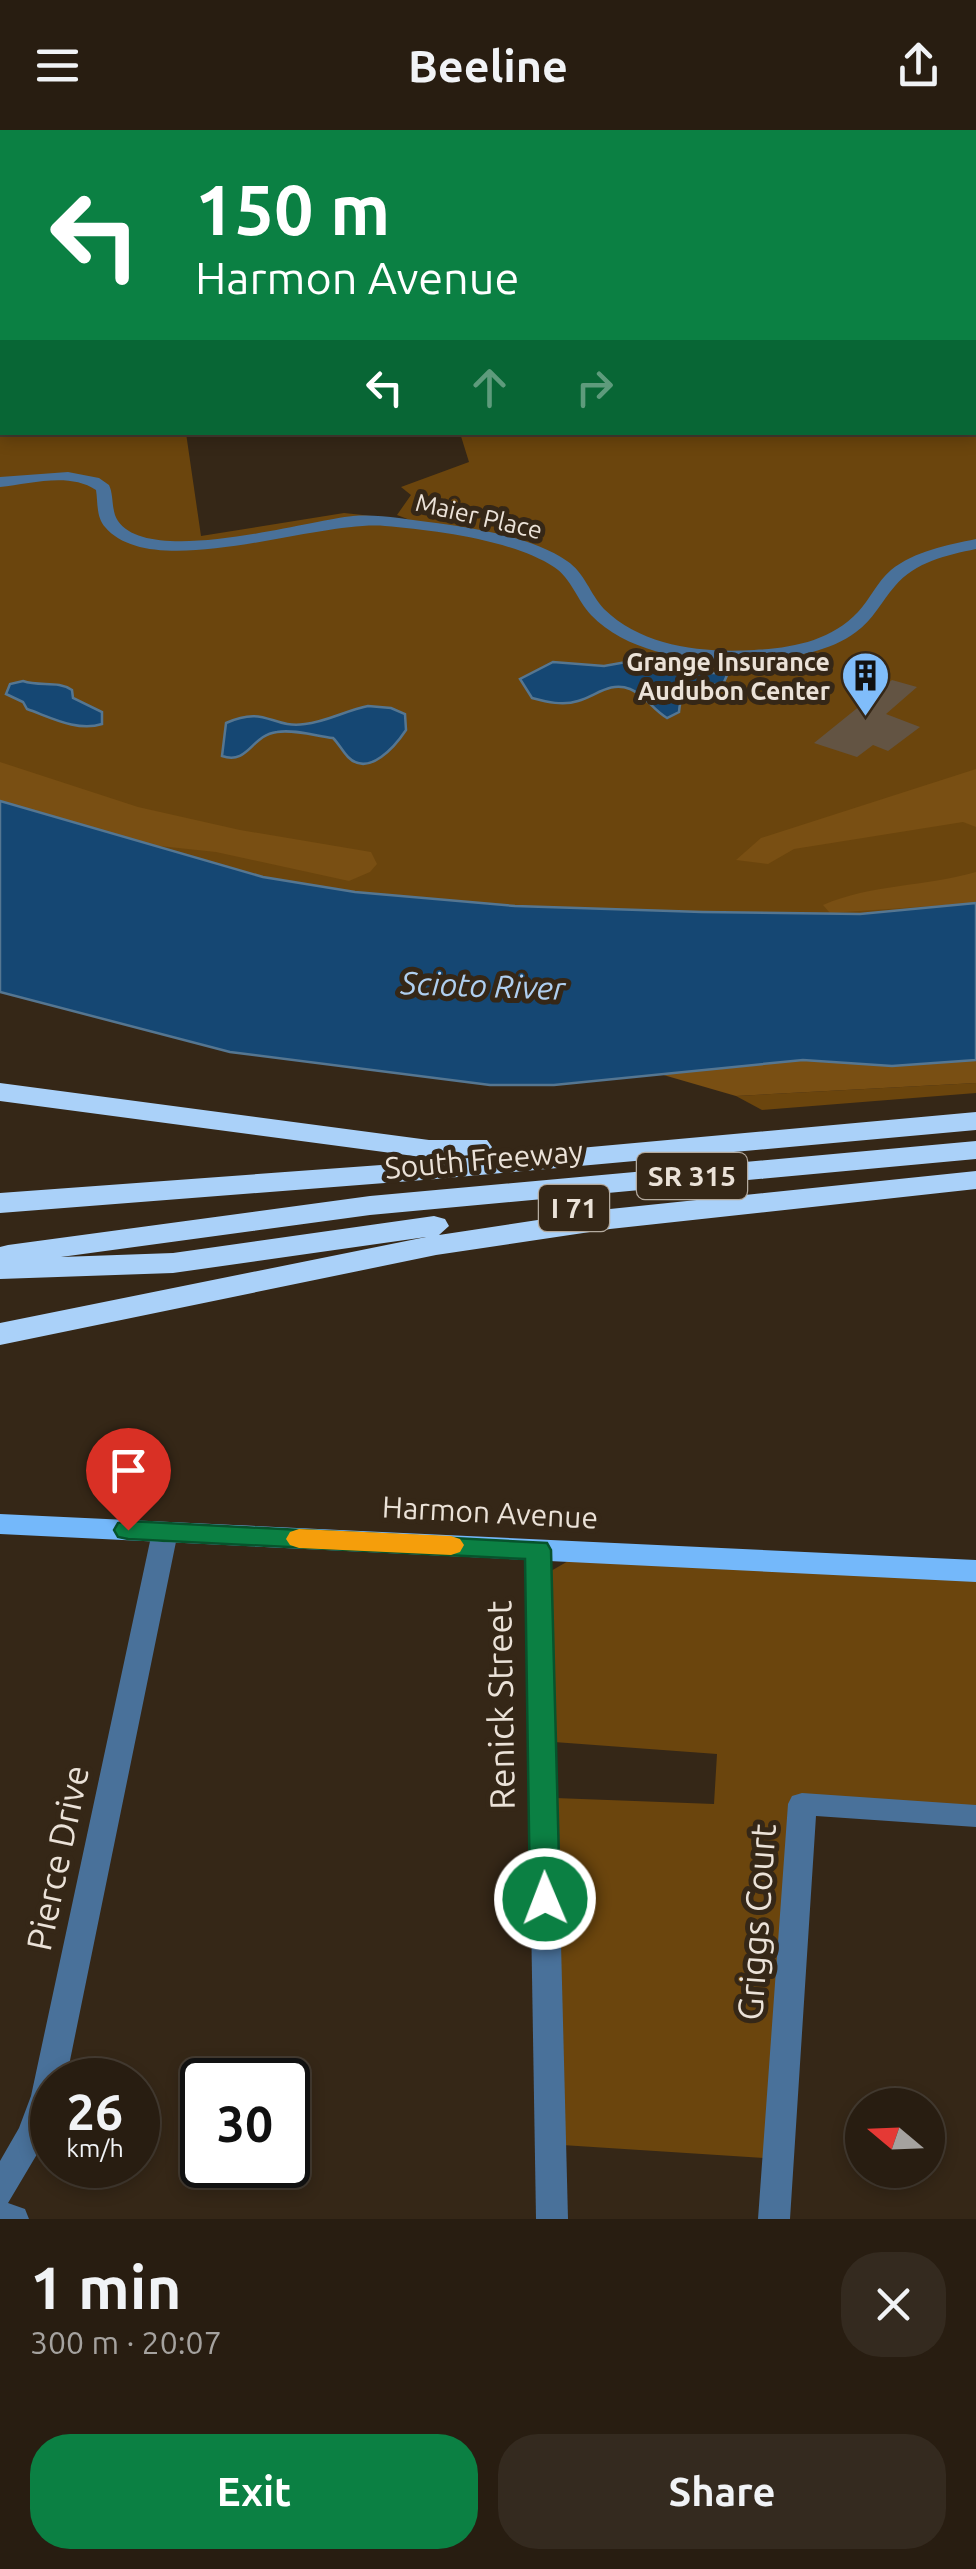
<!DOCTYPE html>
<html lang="en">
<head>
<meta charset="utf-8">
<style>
	:root { --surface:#281d11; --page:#342a1f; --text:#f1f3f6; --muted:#a5a29f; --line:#443b31; --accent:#0b8043 }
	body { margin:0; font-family:Ubuntu,sans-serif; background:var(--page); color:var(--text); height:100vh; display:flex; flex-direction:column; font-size:38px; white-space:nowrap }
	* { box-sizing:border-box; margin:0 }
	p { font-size:32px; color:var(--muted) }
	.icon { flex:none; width:55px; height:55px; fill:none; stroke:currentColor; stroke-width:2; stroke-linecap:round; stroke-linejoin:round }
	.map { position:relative; height:2089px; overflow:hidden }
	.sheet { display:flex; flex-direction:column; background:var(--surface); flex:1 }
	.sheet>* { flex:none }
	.hud { position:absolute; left:0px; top:0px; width:978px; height:305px; box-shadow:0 5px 15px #0003,0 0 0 2px var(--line); background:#0b8043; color:#fff; overflow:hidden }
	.needle { width:65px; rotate:289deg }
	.controls { position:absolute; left:845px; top:1958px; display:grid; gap:20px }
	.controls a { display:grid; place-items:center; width:100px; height:100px; border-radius:50%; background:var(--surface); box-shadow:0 5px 15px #0003,0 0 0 2px var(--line); font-size:50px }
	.speed { position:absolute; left:30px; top:1928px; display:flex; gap:20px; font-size:50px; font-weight:700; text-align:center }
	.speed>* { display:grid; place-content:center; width:130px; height:130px; border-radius:50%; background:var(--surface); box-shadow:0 5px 15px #0003,0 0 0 2px var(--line); line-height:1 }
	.speed small { font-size:25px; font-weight:400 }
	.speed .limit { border:5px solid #111; border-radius:15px; background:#fff; color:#111 }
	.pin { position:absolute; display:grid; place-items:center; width:85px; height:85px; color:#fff; margin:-102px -42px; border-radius:50% 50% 50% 0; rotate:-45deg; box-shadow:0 0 10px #0007 }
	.pin .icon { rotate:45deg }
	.me { position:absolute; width:110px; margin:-55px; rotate:359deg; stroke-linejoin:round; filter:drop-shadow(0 0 8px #0008) }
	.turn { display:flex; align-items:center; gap:35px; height:210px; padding:0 30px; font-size:45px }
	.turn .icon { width:130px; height:130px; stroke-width:2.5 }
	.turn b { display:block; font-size:70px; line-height:85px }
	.lanes { display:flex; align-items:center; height:95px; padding:0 30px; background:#0003; justify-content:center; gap:50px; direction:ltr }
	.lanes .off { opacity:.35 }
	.round { display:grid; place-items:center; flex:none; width:105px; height:105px; border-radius:40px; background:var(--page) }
	.overview { display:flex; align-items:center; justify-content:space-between; height:170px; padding:0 30px }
	h1 { font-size:60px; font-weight:600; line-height:75px }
	.primary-button { display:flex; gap:20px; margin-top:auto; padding:20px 30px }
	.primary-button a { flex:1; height:115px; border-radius:40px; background:var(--accent); color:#fff; font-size:40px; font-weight:600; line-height:115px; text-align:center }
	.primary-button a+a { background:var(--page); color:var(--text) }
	header { display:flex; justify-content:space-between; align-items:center; height:130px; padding:0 30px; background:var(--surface); font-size:45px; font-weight:600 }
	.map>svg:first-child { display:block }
	.green { fill:#6b450d }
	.forest { fill:#794f13 }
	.water { fill:#154773; stroke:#557691; stroke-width:2.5 }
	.building { fill:#635443 }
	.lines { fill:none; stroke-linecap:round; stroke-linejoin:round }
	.highway-tunnel { stroke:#504334; stroke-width:19; stroke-dasharray:19 9; stroke-linecap:butt }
	.minor { fill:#49719a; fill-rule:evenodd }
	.major { fill:#74b8fa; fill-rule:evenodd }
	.highway { fill:#aad1f9; fill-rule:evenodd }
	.route { fill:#0b8043; stroke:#07532c; stroke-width:2.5 }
	.slow { fill:#f59e0b }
	.labels { text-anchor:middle; stroke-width:10; stroke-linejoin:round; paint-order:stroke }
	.far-street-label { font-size:25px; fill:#ebe2d8; stroke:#352717 }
	.far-poi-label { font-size:25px; font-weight:bold; fill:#ebe2d8; stroke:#352717; text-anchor:end }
	.shield { fill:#352717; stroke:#b4aa9e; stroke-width:2.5 }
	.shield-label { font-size:28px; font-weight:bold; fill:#ebe2d8 }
	.street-label { font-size:30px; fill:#ebe2d8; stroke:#352717 }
	.water-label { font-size:32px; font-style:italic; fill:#afcff0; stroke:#352717 }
	.near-street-label { font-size:35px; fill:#ebe2d8; stroke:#352717 }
</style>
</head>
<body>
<header><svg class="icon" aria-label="menu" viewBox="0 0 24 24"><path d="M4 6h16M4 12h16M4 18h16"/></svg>Beeline<svg class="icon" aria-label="share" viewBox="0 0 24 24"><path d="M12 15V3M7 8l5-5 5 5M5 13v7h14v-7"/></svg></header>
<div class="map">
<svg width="976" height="2089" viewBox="0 0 976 2089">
	<rect width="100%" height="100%" fill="#352717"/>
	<g class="green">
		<path d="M976,160V773L860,784L702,782L515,776L355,762L263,747L0,671V232L2,302L186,303L201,406L344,383L410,390L397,385L411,365L401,357L469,332L460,303L975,302Z"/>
		<path d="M976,953V963L762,980L736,966Z"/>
		<path d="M575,1427L976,1450V1679L795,1678L764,2028L562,2015L555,1668L714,1674L717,1624L554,1612L551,1441Z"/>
	</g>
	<g class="forest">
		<path d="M0,632L138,677L240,700L371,722L377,734L370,742L349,751L216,722L150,715L0,671Z"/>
		<path d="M976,639V697L963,692L794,719L768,734L736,730L761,708Z"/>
		<path d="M976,742V773L830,783L823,775C871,754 925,757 976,742Z"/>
		<path d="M803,930L892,936L976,930V953L736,966L660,944Z"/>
	</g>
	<g class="water">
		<path d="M643,529L698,543H728L724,552C706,558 679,558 679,582L667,588C653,580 645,565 630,559C610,551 596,566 578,571C563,576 547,572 532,568L520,549L553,532L604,536Z"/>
		<path d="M23,551C40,557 58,550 72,560L73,568L102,582V594C77,602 50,587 27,579L23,572L6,564L10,554Z"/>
		<path d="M368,576L391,578L405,584L406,600C396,615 369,648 348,627C343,622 339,614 333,608C316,606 294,599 277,602C251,605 249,635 222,626L226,593C266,575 272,599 305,594C326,592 347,580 368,576Z"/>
		<path d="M0,671L263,747L355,762L515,776L702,782L860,784L976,773V930L892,936L803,930L554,955H490L230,922L0,862Z"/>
	</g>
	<path class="building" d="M892,550L917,557L886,584L920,597L888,621L873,615L857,627L814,613Z"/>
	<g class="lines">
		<path class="highway-tunnel" d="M119,2L123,0"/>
		<g class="minor">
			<path d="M957,0H976V5L958,2Z"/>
			<rect x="975" y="32" width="1" height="8"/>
			<path d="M0,90L2,91V99H0Z"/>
			<path d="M68,342L99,348L109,355C114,365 111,381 118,391C150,437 304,391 353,386C368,385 384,386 399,388C449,395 526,402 567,431C585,443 590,464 604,479C643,517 702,523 754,520C792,518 831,511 858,482C870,469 877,452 891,440C915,421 947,415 976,409V419C947,425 915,432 895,456C881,472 873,490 856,502C828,523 789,528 754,530C699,533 631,526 591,485C577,470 571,448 554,437C513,410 434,400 385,396C315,390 153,454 105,397C96,387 98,372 96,360C69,342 30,354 0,357V347Z"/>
			<path d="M165,1393L174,1395L178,1402L66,1950H52V1994L49,2004L8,2073L25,2079L29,2089H0V2031L19,1998L31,1966L152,1402L156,1395Z"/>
			<path d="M538,1410L547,1413L551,1420L568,2089H536L525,1420L529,1413Z"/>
			<path d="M802,1663L976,1675V1697L816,1686L790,2089H758L788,1674L792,1666Z"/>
		</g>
		<path class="major" d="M0,1384L976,1430V1452L0,1404Z"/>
		<g class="highway">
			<path d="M0,953L429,1010H487L492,1017L487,1024L429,1028L0,971Z"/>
			<path d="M976,982V1000L436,1049L0,1083V1063L436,1031Z"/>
			<path d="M976,1011V1029L370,1085L61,1127L173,1123L434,1086L445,1089L449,1096L439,1105L610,1079L976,1041V1059L610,1099L436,1125L0,1215V1193L426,1107L173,1143L0,1149V1117L8,1115L370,1066Z"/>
		</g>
	</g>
	<path class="route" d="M128,1391L547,1413L551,1420L560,1769L556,1777L545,1781L535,1777L530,1769L525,1429L128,1409L118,1407L114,1400L118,1393Z"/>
	<path class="slow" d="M299,1399L451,1406L460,1409L464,1415L460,1422L451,1425L299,1418L290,1415L286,1409L290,1402Z"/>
	<defs>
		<symbol id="building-pin" viewBox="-11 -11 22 30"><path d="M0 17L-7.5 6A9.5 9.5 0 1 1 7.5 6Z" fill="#80bdfa" stroke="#352717"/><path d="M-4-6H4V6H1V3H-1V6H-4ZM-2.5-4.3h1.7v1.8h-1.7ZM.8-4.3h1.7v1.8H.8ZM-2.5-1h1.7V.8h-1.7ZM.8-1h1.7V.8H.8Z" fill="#111"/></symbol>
	</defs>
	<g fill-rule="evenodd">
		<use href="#building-pin" x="838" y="518" width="55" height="75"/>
	</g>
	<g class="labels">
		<g class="far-street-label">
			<text transform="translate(479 386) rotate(13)" y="9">Maier Place</text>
		</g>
		<g class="far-poi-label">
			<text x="830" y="541">Grange Insurance<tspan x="830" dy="29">Audubon Center</tspan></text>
		</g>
		<g class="shield">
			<rect x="637" y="1023" width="110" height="46" rx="8"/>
			<rect x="539" y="1055" width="70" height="46" rx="8"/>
		</g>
		<g class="shield-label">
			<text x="692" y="1056">SR 315</text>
			<text x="574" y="1088">I 71</text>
		</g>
		<g class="street-label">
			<text transform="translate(484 1030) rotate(-5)" y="10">South Freeway</text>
			<text transform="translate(490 1383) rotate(3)" y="10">Harmon Avenue</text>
		</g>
		<g class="water-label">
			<text transform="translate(483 856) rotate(2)" y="11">Scioto River</text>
		</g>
		<g class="near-street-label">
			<text transform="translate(501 1575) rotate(-91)" y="12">Renick Street</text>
			<text transform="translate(58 1728) rotate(-78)" y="12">Pierce Drive</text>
			<text transform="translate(757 1792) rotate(-86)" y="12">Griggs Court</text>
		</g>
	</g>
</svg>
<div class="controls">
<a><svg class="needle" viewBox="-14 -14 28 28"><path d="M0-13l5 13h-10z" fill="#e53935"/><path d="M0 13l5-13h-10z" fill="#a5a29f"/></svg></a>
</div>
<div class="speed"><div>26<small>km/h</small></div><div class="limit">30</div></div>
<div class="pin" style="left:128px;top:1400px;background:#d93025"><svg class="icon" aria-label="arrive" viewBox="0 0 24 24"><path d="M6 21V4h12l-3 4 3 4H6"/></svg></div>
<svg class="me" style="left:545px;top:1769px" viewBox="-20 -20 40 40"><circle r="17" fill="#0b8043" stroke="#fff" stroke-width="3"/><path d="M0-11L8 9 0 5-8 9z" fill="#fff"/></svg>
<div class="hud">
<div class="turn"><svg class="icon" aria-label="left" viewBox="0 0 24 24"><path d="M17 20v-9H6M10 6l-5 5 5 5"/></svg><div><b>150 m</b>Harmon Avenue</div></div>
<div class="lanes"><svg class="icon" aria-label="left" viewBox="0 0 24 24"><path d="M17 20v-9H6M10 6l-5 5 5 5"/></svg><svg class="icon off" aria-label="ahead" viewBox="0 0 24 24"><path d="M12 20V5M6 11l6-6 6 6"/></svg><svg class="icon off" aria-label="right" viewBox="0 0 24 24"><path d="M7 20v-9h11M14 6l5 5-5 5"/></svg></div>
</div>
</div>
<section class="sheet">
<div class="overview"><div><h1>1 min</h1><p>300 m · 20:07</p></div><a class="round"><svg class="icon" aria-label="close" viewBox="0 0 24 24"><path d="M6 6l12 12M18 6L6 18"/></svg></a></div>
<div class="primary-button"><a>Exit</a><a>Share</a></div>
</section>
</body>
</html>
